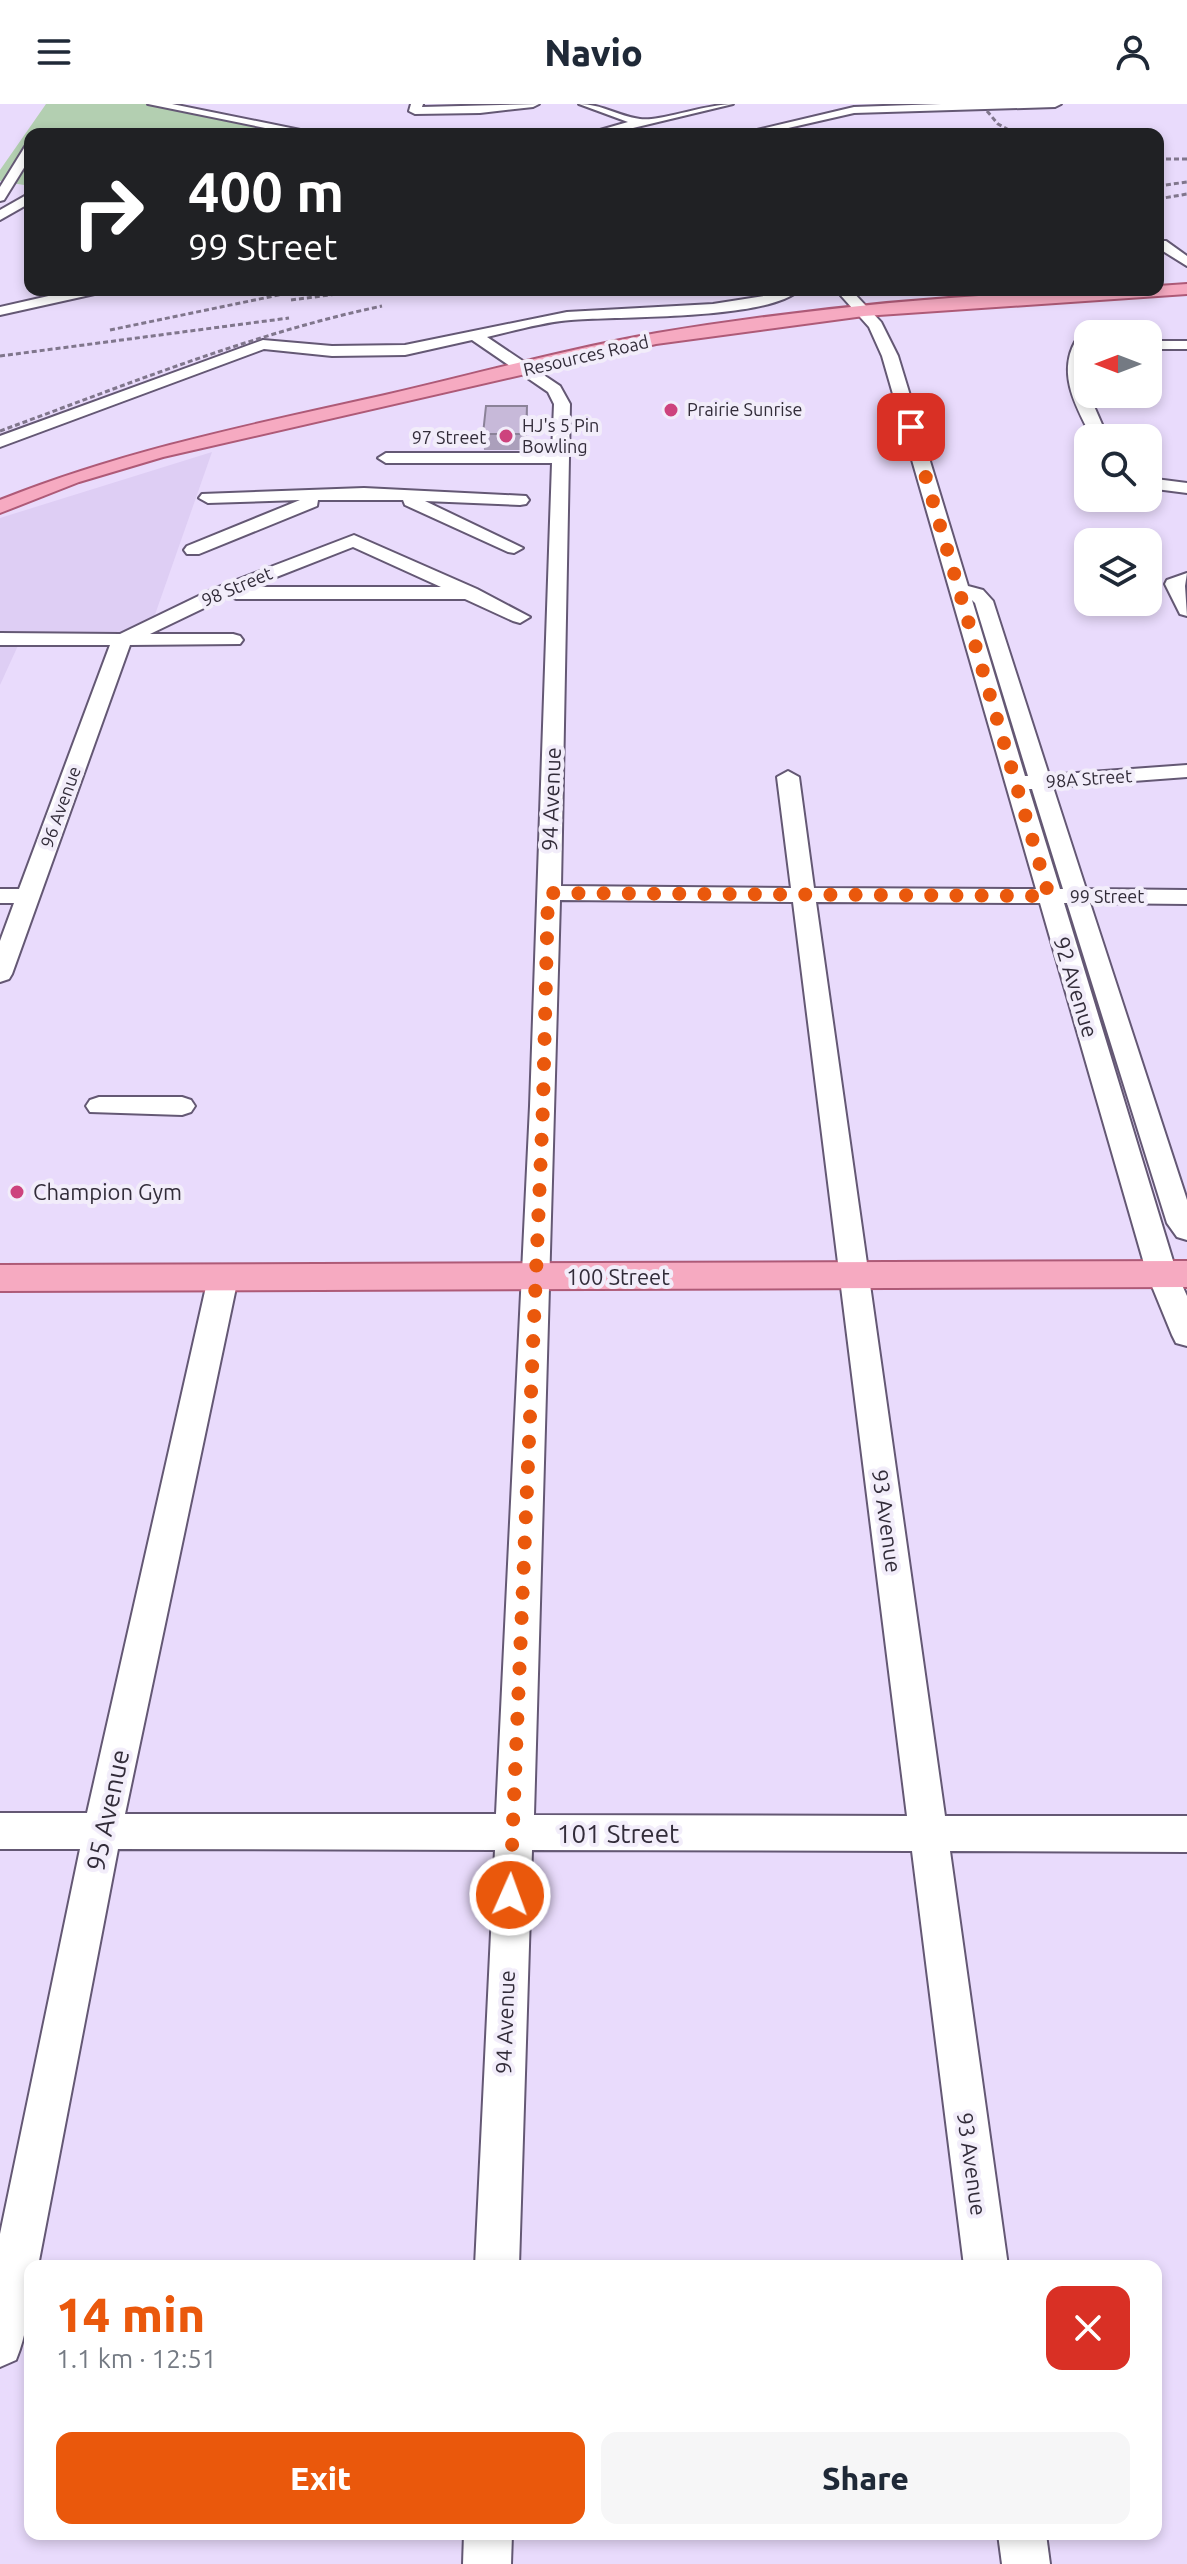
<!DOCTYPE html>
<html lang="en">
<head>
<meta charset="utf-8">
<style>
	:root { --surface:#fff; --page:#f6f6f7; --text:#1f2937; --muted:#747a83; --accent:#ea580c }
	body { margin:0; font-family:Ubuntu,sans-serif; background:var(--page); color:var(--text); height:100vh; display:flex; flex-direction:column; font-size:30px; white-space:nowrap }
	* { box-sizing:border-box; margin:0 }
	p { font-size:26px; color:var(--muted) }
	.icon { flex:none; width:44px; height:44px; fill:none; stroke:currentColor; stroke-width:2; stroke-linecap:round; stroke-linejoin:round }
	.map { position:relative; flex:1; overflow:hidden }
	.sheet { position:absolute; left:24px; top:2156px; width:1138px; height:280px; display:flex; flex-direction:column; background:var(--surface); border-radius:16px; box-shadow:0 4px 12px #0003 }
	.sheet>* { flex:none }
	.top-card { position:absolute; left:24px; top:24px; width:1140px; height:168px; border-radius:16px; box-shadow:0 4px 12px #0003; background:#202124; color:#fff; overflow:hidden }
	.needle { width:52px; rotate:270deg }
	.fabs { position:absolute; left:1074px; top:216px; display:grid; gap:16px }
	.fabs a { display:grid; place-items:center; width:88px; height:88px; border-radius:16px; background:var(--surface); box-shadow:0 4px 12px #0003; font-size:40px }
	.pin { position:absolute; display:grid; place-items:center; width:68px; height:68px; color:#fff; margin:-34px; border-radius:16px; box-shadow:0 4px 12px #0006 }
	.me { position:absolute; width:88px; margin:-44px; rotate:2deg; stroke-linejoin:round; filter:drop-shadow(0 0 6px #0008) }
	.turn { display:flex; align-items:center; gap:28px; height:168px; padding:0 32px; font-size:36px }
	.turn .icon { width:104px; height:104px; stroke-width:2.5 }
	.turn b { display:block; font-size:56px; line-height:68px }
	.round { display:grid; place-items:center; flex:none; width:84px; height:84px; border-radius:16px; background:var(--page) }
	.summary { display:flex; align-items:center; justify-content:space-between; height:136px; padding:0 32px }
	h1 { font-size:48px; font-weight:800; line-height:60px; color:var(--accent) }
	.cta { display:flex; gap:16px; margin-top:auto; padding:16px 32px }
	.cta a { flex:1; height:92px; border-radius:16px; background:var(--accent); color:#fff; font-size:32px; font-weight:800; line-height:92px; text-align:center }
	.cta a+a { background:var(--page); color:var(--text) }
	header { display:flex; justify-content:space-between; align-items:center; height:104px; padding:0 32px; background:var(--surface); font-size:36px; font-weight:800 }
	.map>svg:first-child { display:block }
	.built { fill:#decef4 }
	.green { fill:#b3cfb1 }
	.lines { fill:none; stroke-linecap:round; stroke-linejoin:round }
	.minor-casing { stroke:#645874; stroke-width:4 }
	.major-casing { stroke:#ae5a77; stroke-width:4 }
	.minor { fill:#fff; fill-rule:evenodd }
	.major { fill:#f6aac1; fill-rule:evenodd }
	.rail { stroke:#80768c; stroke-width:3; stroke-dasharray:5 3; stroke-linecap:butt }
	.wall { fill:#ab9fbb }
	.shaded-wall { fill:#8b8298 }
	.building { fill:#c7b9d9; stroke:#8b8298; stroke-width:2 }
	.route { stroke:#ea580c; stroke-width:14; stroke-dasharray:0 25.2 }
	.poi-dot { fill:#cd437d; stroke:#f2edfa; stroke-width:3 }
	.labels { text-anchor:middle; stroke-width:8; stroke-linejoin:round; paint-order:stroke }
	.far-street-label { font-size:18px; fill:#322c39; stroke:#f2edfa }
	.far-poi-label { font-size:18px; fill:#322c39; stroke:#f2edfa; text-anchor:start }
	.street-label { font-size:22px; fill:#322c39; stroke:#f2edfa }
	.poi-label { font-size:22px; fill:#322c39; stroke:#f2edfa; text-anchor:start }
	.near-street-label { font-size:26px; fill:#322c39; stroke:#f2edfa }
</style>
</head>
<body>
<header><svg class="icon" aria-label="menu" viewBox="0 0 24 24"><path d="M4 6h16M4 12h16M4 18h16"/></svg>Navio<svg class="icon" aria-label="person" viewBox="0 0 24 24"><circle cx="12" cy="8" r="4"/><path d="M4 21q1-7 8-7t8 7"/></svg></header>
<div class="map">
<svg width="1187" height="2460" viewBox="0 0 1187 2460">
	<rect width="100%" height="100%" fill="#e9dbfc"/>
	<path class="built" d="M212,348L151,522L116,529L21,535L0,581V414Z"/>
	<path class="green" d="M46,0H162L304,30H30V82L0,77V66Z"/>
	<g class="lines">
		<defs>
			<g id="minor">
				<path d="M148,0H172L320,30H295Z"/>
				<path d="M411,0H423L422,3L539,0L533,3L480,9L415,10L409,7Z"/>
				<path d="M579,0C602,0 618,12 640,15C659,18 706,0 733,0L608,30H586L628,18Z"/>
				<path d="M941,0H1061L1055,3L854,9L762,30H740L854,3Z"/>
				<path d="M30,40V54L4,96L0,97V83L26,41Z"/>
				<path d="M30,89V99L0,116V106Z"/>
				<path d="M1158,137H1166L1187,152V162L1158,144Z"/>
				<path d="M75,186H101L99,189L0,211V203Z"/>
				<path d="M781,186H799C768,216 619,212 571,216C543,218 514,227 487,233L560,282L570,300L561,782L791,784L777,673L788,667L799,673L814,784L1036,785L882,252L869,223L836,186H851L881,218L898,252L968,482L983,486L993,497L1049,671L1187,661V673L1053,683L1086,785L1187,786V800L1090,799L1187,1096V1136L1177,1133L1167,1119L1067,799H1064L1177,1170L1187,1192V1242L1176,1239L1172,1231L1147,1170L1040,799L816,798L945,1712H1187V1748L950,1747L1008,2162H964L912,1747L532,1746L519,2162H475L495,1746L118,1745L38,2162H30C30,2195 29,2225 16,2256L0,2263V2130L80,1745H0V1709H87L208,1174L213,1166L223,1163L233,1166L238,1174L125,1710H496L530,1002L552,359H386L378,354L386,349H552L554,300L548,288L472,236L405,251L332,252L264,245L0,343V332L263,236L332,242L405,241L567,208L713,200L770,191ZM972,496L975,499L1028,672H1025ZM1029,685H1032L1063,785H1060ZM560,796L793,798L907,1712L534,1711Z"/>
				<path d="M1080,237H1088V245L1083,253V277L1108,334H1092C1077,304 1057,271 1075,238Z"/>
				<rect x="1148" y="237" width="39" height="8"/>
				<path d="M1148,374L1187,379V389L1148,384Z"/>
				<path d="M364,384L526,392L529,396L526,400L520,401L425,397L523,444L514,449L508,448L405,401L403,396H318L317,402L199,450H187L184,446L187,442L300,396L208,399L199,394L202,390Z"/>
				<path d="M354,431L477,485L530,513L520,519L513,517L465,495H236L229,492L150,530H233L240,532L243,536L240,540L130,541L12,870L9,875L0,878V837L14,799H0V785H19L110,541H0V529L120,530L213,485ZM353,443L441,483H251Z"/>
				<path d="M1187,469L1185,482L1187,512L1180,510L1165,480L1167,476Z"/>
				<path d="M99,993H182L191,996L195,1002L191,1008L182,1011L90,1008L86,1002L90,996Z"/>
				<path d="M464,2430H512L511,2460H463Z"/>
				<path d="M998,2430H1046L1050,2460H1002Z"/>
			</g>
			<g id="major">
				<path d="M1187,180V190L864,212L656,240L163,353L79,378L0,409V396C125,346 255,320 385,291C476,270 566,245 657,229C821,202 992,186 1158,186V182Z"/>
				<path d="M1187,1157V1183L0,1187V1161Z"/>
			</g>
		</defs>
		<use href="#minor" class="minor-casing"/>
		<use href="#major" class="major-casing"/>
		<use href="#minor" class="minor"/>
		<use href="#major" class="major"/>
		<g class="rail">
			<path d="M987,7L998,20L1016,30"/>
			<path d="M1158,55H1187"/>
			<path d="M1158,82L1187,78"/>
			<path d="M1158,95L1187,90"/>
			<path d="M291,196L368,186"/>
			<path d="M110,226L303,186"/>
			<path d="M0,252L289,214"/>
			<path d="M0,327C126,281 250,230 382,202"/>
		</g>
	</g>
	<path class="wall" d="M528,317L526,346H484L483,330Z"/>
	<path class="shaded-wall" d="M527,302L528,317L526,346V330Z"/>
	<path class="building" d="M486,302H527L526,330H483Z"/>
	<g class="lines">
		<path class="route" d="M510,1791L543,1002L548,789L1049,792L911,323"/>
	</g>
	<g class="poi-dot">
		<circle cx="671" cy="306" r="8"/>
		<circle cx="506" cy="332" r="8"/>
		<circle cx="17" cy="1088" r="8"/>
	</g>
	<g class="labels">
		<g class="far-street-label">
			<text transform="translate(586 252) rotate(-13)" y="6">Resources Road</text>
			<text x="449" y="340">97 Street</text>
			<text transform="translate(237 483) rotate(-23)" y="6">98 Street</text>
			<text transform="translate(1089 675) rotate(-4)" y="6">98A Street</text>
			<text transform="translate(61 703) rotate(-70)" y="6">96 Avenue</text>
			<text x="1107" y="799">99 Street</text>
		</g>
		<g class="far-poi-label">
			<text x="687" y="312">Prairie Sunrise</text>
			<text x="522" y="328">HJ's 5 Pin<tspan x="522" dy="21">Bowling</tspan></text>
		</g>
		<g class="street-label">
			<text transform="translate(551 695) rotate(-88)" y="8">94 Avenue</text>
			<text transform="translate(1076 883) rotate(73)" y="8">92 Avenue</text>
			<text x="618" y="1181">100 Street</text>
			<text transform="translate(887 1417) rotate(82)" y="8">93 Avenue</text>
			<text transform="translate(505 1918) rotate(-88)" y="8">94 Avenue</text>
			<text transform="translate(972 2060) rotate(82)" y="8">93 Avenue</text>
		</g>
		<g class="poi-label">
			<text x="33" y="1096">Champion Gym</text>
		</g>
		<g class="near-street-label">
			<text transform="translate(108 1706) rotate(-78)" y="9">95 Avenue</text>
			<text x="618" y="1739">101 Street</text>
		</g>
	</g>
</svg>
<div class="fabs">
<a><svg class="needle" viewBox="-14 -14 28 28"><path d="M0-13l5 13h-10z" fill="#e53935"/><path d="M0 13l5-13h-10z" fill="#747a83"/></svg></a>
<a><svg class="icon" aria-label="search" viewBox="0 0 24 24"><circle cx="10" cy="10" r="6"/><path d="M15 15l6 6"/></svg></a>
<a><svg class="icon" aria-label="layers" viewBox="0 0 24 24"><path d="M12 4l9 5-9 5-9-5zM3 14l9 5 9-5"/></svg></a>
</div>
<div class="pin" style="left:911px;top:323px;background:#d93025"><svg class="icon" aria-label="arrive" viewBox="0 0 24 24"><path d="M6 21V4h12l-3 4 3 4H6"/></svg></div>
<svg class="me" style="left:510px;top:1791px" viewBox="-20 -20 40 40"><circle r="17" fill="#ea580c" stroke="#fff" stroke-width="3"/><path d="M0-11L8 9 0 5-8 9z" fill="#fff"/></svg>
<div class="top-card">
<div class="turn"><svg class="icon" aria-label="right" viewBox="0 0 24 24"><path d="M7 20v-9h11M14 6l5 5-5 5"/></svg><div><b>400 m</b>99 Street</div></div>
</div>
<section class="sheet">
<div class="summary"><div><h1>14 min</h1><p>1.1 km · 12:51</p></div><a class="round" style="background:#d93025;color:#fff"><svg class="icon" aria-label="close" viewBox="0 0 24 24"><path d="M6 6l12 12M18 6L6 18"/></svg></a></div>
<div class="cta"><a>Exit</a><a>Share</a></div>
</section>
</div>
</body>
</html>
